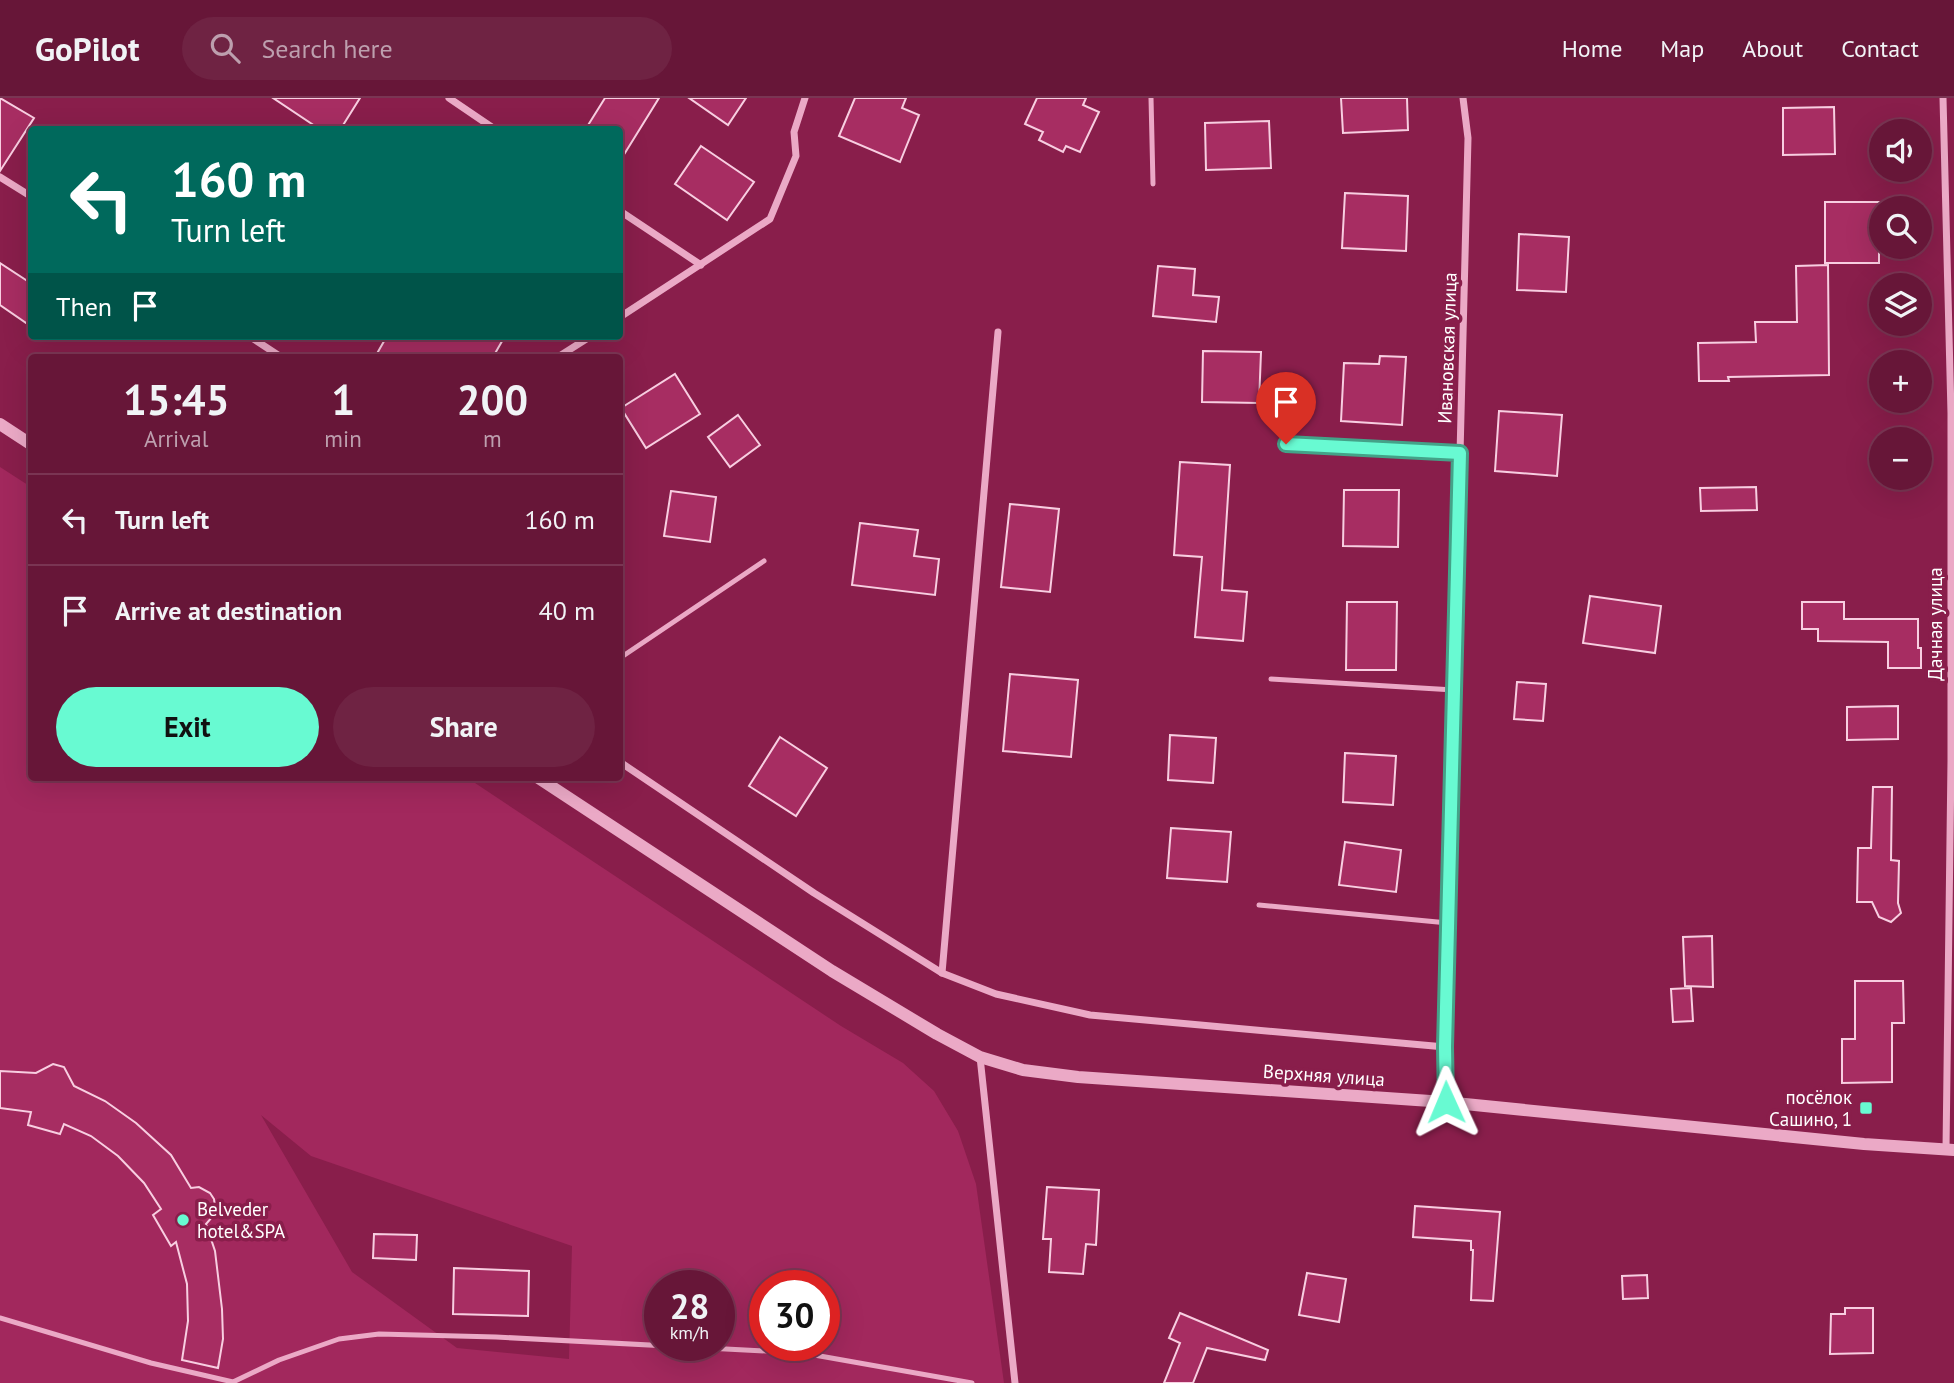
<!DOCTYPE html>
<html lang="en">
<head>
<meta charset="utf-8">
<style>
	:root { --surface:#671638; --page:#6f2343; --text:#f1f3f6; --muted:#bd9fae; --line:#7a3553; --accent:#68fad2 }
	body { margin:0; font-family:"PT Sans",sans-serif; background:var(--page); color:var(--text); height:100vh; display:flex; flex-direction:column; font-size:26px; white-space:nowrap }
	* { box-sizing:border-box; margin:0 }
	p { font-size:23px; color:var(--muted) }
	.icon { flex:none; width:38px; height:38px; fill:none; stroke:currentColor; stroke-width:2; stroke-linecap:round; stroke-linejoin:round }
	.map { position:relative; flex:1; overflow:hidden }
	.panel { position:absolute; left:28px; top:256px; width:595px; height:427px; display:flex; flex-direction:column; background:var(--surface); border-radius:7px; box-shadow:0 7px 28px #0002,0 0 0 2px var(--line) }
	.panel>* { flex:none }
	.banner { position:absolute; left:28px; top:28px; width:595px; height:214px; border-radius:7px; box-shadow:0 7px 28px #0002,0 0 0 2px var(--line); background:#00695c; color:#fff; overflow:hidden }
	.fabs { position:absolute; left:1869px; top:21px; display:grid; gap:14px }
	.fabs a { display:grid; place-items:center; width:63px; height:63px; border-radius:50%; background:var(--surface); box-shadow:0 7px 28px #0002,0 0 0 2px var(--line); font-size:35px }
	.speed { position:absolute; left:644px; top:1172px; display:flex; gap:14px; font-size:35px; font-weight:700; text-align:center }
	.speed>* { display:grid; place-content:center; width:91px; height:91px; border-radius:50%; background:var(--surface); box-shadow:0 7px 28px #0002,0 0 0 2px var(--line); line-height:1 }
	.speed small { font-size:18px; font-weight:400 }
	.speed .limit { border:10px solid #d22; background:#fff; color:#111 }
	.pin { position:absolute; display:grid; place-items:center; width:60px; height:60px; color:#fff; margin:-72px -30px; border-radius:50% 50% 50% 0; rotate:-45deg; box-shadow:0 0 7px #0007 }
	.pin .icon { rotate:45deg }
	.me { position:absolute; width:77px; margin:-38px; rotate:359deg; stroke-linejoin:round; filter:drop-shadow(0 0 5px #0008) }
	.turn { display:flex; align-items:center; gap:24px; height:147px; padding:0 28px; font-size:32px }
	.turn .icon { width:91px; height:91px; stroke-width:2.5 }
	.turn b { display:block; font-size:49px; line-height:60px }
	.then { display:flex; align-items:center; height:66px; padding:0 28px; background:#0003; gap:14px; font-size:26px }
	.eta { display:flex; justify-content:space-evenly; align-items:center; height:119px; text-align:center }
	.eta b { font-size:42px; font-weight:600; line-height:49px }
	.button { display:flex; gap:14px; margin-top:auto; padding:14px 28px }
	.button a { flex:1; height:80px; border-radius:42px; background:var(--accent); color:#111; font-size:28px; font-weight:600; line-height:80px; text-align:center }
	.button a+a { background:var(--page); color:var(--text) }
	ul { padding:0; list-style:none }
	li { display:flex; align-items:center; gap:21px; height:91px; padding:0 28px; border-top:2px solid var(--line) }
	li div { flex:1 }
	li b { display:block; font-size:26px }
	li em { font-style:normal }
	header { display:flex; align-items:center; gap:42px; box-sizing:border-box; height:98px; padding:0 35px; background:var(--surface); border-bottom:2px solid var(--line) }
	header strong { font-size:33px }
	nav { display:flex; gap:38px; margin-inline-start:auto; font-size:24px }
	.search { width:490px; height:63px; background:var(--page); display:flex; align-items:center; gap:18px; box-sizing:border-box; padding:0 24px; border-radius:38px; color:var(--muted); font-size:26px }
	.map>svg:first-child { display:block }
	.green { fill:#a2285d; fill-rule:evenodd }
	.building { fill:#a72d62; stroke:#f8cee1; stroke-width:2 }
	.lines { fill:none; stroke-linecap:round; stroke-linejoin:round }
	.service { stroke:#eba9c6; stroke-width:5 }
	.minor { stroke:#eba9c6; stroke-width:7 }
	.tertiary { stroke:#eba9c6; stroke-width:12 }
	.route-casing { stroke:#44a288; stroke-width:18 }
	.route { stroke:#68fad2; stroke-width:12 }
	.poi-dot { fill:#68fad2; stroke:#891e4b; stroke-width:2.5 }
	.labels { text-anchor:middle; stroke-width:7; stroke-linejoin:round; paint-order:stroke }
	.street-label { font-size:19px; fill:#fff; stroke:#891e4b }
	.poi-label { font-size:19px; fill:#fff; stroke:#891e4b; text-anchor:end }
</style>
</head>
<body>
<header>
<strong>GoPilot</strong>
<div class="search"><svg class="icon" aria-label="search" viewBox="0 0 24 24"><circle cx="10" cy="10" r="6"/><path d="M15 15l6 6"/></svg>Search here</div>
<nav><a>Home</a><a>Map</a><a>About</a><a>Contact</a></nav>
</header>
<div class="map">
<svg width="1954" height="1285" viewBox="0 0 1954 1285">
	<rect width="100%" height="100%" fill="#891e4b"/>
	<path class="green" d="M0,369L31,389L32,679H466L841,928L903,965L934,993L958,1033L976,1086L1004,1285H0ZM261,1017L311,1058L572,1148L569,1261L457,1250L352,1174ZM660,1188H719V1248H660ZM765,1188H824V1248H765Z"/>
	<g class="building">
		<path d="M0,0L34,20L0,73Z"/>
		<path d="M273,0H360L340,32H321Z"/>
		<path d="M605,0H659L620,63V32H585Z"/>
		<path d="M689,0H746L728,27Z"/>
		<path d="M855,0H906L902,10L919,17L900,64L839,38Z"/>
		<path d="M1037,0H1086L1083,7L1099,14L1080,54L1066,48L1063,54L1039,42L1043,34L1025,26Z"/>
		<path d="M1341,0H1407L1408,32L1343,35Z"/>
		<path d="M1834,9L1835,56L1783,57V10Z"/>
		<path d="M1269,23L1271,70L1206,72L1205,25Z"/>
		<path d="M701,48L754,84L727,122L675,86Z"/>
		<path d="M1345,95L1408,98L1406,153L1342,150Z"/>
		<rect x="1825" y="104" width="54" height="61"/>
		<path d="M1519,136L1569,139L1566,194L1517,192Z"/>
		<path d="M0,165L32,186V229L0,207Z"/>
		<path d="M1828,167L1829,277L1728,279L1729,283H1699L1698,245L1756,244L1755,224H1797L1796,168Z"/>
		<path d="M1158,168L1195,171L1193,197L1219,199L1216,224L1153,218Z"/>
		<path d="M387,238H505L493,259H375Z"/>
		<path d="M1203,253L1261,254L1259,305L1202,304Z"/>
		<path d="M1380,258L1406,259L1402,327L1341,323L1344,265L1379,266Z"/>
		<path d="M675,276L700,316L646,350L621,310Z"/>
		<path d="M1499,313L1562,317L1557,378L1495,373Z"/>
		<path d="M738,317L760,347L730,369L708,339Z"/>
		<path d="M1180,364L1230,367L1222,492L1247,494L1243,543L1195,539L1202,459L1174,457Z"/>
		<path d="M1756,389L1757,412L1701,413L1700,390Z"/>
		<path d="M1344,392H1399L1398,449L1343,448Z"/>
		<path d="M671,393L716,399L710,444L664,438Z"/>
		<path d="M1010,406L1059,411L1050,494L1001,489Z"/>
		<path d="M860,425L918,432L914,458L939,461L935,497L852,487Z"/>
		<path d="M1590,498L1661,508L1655,555L1583,545Z"/>
		<path d="M1347,504H1397L1396,572H1346Z"/>
		<path d="M1802,504H1844V521H1918V550H1921V570H1888V544L1818,543V531H1802Z"/>
		<path d="M1010,576L1078,582L1071,659L1003,653Z"/>
		<path d="M1517,584L1546,586L1543,623L1514,621Z"/>
		<path d="M1898,608V641L1847,642V609Z"/>
		<path d="M1170,637L1216,640L1213,685L1168,682Z"/>
		<path d="M780,639L827,670L796,718L749,688Z"/>
		<path d="M1345,655L1396,658L1393,707L1343,704Z"/>
		<path d="M1873,689H1892L1891,762L1899,763L1898,805L1901,815L1891,824L1879,819L1872,804H1857L1858,750H1871Z"/>
		<path d="M1171,730L1231,734L1227,784L1167,780Z"/>
		<path d="M1345,744L1401,752L1396,794L1339,787Z"/>
		<path d="M1712,838L1713,889L1685,888L1683,839Z"/>
		<path d="M1855,883H1903L1904,925H1892V984L1842,985V941H1855Z"/>
		<path d="M1691,890L1693,923L1673,924L1671,891Z"/>
		<path d="M53,966L64,969L74,988L105,1003L136,1025L171,1057L191,1090L199,1089L210,1095L214,1101L215,1109L213,1118L206,1126L215,1153L222,1211L223,1241L218,1270L182,1262L188,1223L187,1186L176,1144L171,1148L153,1117L161,1111L144,1085L118,1058L91,1038L64,1026L60,1036L28,1027L31,1014L0,1010V973L36,975Z"/>
		<path d="M1047,1089L1099,1092L1096,1147L1086,1146L1083,1176L1049,1174L1051,1141H1043Z"/>
		<path d="M1415,1108L1500,1114L1493,1203L1471,1202L1473,1152H1471V1143L1413,1139Z"/>
		<path d="M374,1136L417,1137L416,1162L373,1160Z"/>
		<path d="M454,1170L529,1173L528,1218L453,1216Z"/>
		<path d="M1307,1175L1346,1181L1339,1224L1299,1217Z"/>
		<path d="M1647,1177L1648,1200L1623,1201L1622,1178Z"/>
		<path d="M1845,1210H1873V1255L1830,1256L1831,1216H1845Z"/>
		<path d="M1180,1215L1268,1252L1265,1262L1207,1250L1193,1285H1164L1180,1245L1169,1240Z"/>
	</g>
	<g class="lines">
		<g class="service">
			<path d="M1151,0L1153,86"/>
			<path d="M1286,346L1460,355"/>
			<path d="M620,560L764,463"/>
			<path d="M1271,581L1454,592"/>
			<path d="M1259,807L1448,825"/>
			<path d="M0,1220L151,1265L233,1284L279,1262L339,1241L379,1236L496,1239L803,1255L972,1285"/>
		</g>
		<g class="minor">
			<path d="M449,0L496,32"/>
			<path d="M1943,0L1951,315V663L1946,1051"/>
			<path d="M0,79L32,99"/>
			<path d="M620,113L701,167"/>
			<path d="M620,219L770,121L796,58L794,34L805,0"/>
			<path d="M249,238L281,259"/>
			<path d="M558,259L591,238"/>
			<path d="M620,664L814,795L942,875L996,896L1090,917L1445,949"/>
			<path d="M942,875L998,234"/>
			<path d="M980,959L1015,1285"/>
			<path d="M1445,1004V949L1468,40L1463,0"/>
		</g>
		<g class="tertiary">
			<path d="M0,326L32,347"/>
			<path d="M537,679L832,873L937,936L980,959L1023,972L1078,979L1445,1004L1864,1046L1954,1052"/>
		</g>
	</g>
	<g class="lines">
		<defs>
			<path id="route" d="M1286,346L1460,355L1445,949L1446,1004"/>
		</defs>
		<use href="#route" class="route-casing"/>
		<use href="#route" class="route"/>
	</g>
	<g class="poi-dot">
		<rect x="1859" y="1003" width="14" height="14" rx="3.5"/>
		<circle cx="183" cy="1122" r="7"/>
	</g>
	<g class="labels">
		<g class="street-label">
			<text transform="translate(1447 250) rotate(-88)" y="7">Ивановская улица</text>
			<text transform="translate(1935 526) rotate(-90)" y="7">Дачная улица</text>
			<text transform="translate(1324 977) rotate(4)" y="7">Верхняя улица</text>
		</g>
		<g class="poi-label">
			<text x="1852" y="1006">посёлок<tspan x="1852" dy="22">Сашино, 1</tspan></text>
			<text x="197" y="1118" text-anchor="start">Belveder<tspan x="197" dy="22">hotel&amp;SPA</tspan></text>
		</g>
	</g>
</svg>
<div class="fabs">
<a><svg class="icon" aria-label="sound" viewBox="0 0 24 24"><path d="M4 9h4l5-4v14l-5-4H4zM17 9q2 3 0 6"/></svg></a>
<a><svg class="icon" aria-label="search" viewBox="0 0 24 24"><circle cx="10" cy="10" r="6"/><path d="M15 15l6 6"/></svg></a>
<a><svg class="icon" aria-label="layers" viewBox="0 0 24 24"><path d="M12 4l9 5-9 5-9-5zM3 14l9 5 9-5"/></svg></a>
<a>+</a>
<a>−</a>
</div>
<div class="speed"><div>28<small>km/h</small></div><div class="limit">30</div></div>
<div class="pin" style="left:1286px;top:346px;background:#d93025"><svg class="icon" aria-label="arrive" viewBox="0 0 24 24"><path d="M6 21V4h12l-3 4 3 4H6"/></svg></div>
<svg class="me" style="left:1446px;top:1004px" viewBox="-20 -20 40 40"><path d="M0-17L14 15 0 8-14 15z" fill="#68fad2" stroke="#fff" stroke-width="4"/></svg>
<div class="banner">
<div class="turn"><svg class="icon" aria-label="left" viewBox="0 0 24 24"><path d="M17 20v-9H6M10 6l-5 5 5 5"/></svg><div><b>160 m</b>Turn left</div></div>
<div class="then">Then<svg class="icon" aria-label="arrive" viewBox="0 0 24 24"><path d="M6 21V4h12l-3 4 3 4H6"/></svg></div>
</div>
<section class="panel">
<div class="eta">
<div><b>15:45</b><p>Arrival</p></div>
<div><b>1</b><p>min</p></div>
<div><b>200</b><p>m</p></div>
</div>
<ul>
<li><svg class="icon" aria-label="left" viewBox="0 0 24 24"><path d="M17 20v-9H6M10 6l-5 5 5 5"/></svg><div><b>Turn left</b></div><em>160 m</em></li>
<li><svg class="icon" aria-label="arrive" viewBox="0 0 24 24"><path d="M6 21V4h12l-3 4 3 4H6"/></svg><div><b>Arrive at destination</b></div><em>40 m</em></li>
</ul>
<div class="button"><a>Exit</a><a>Share</a></div>
</section>
</div>
</body>
</html>
